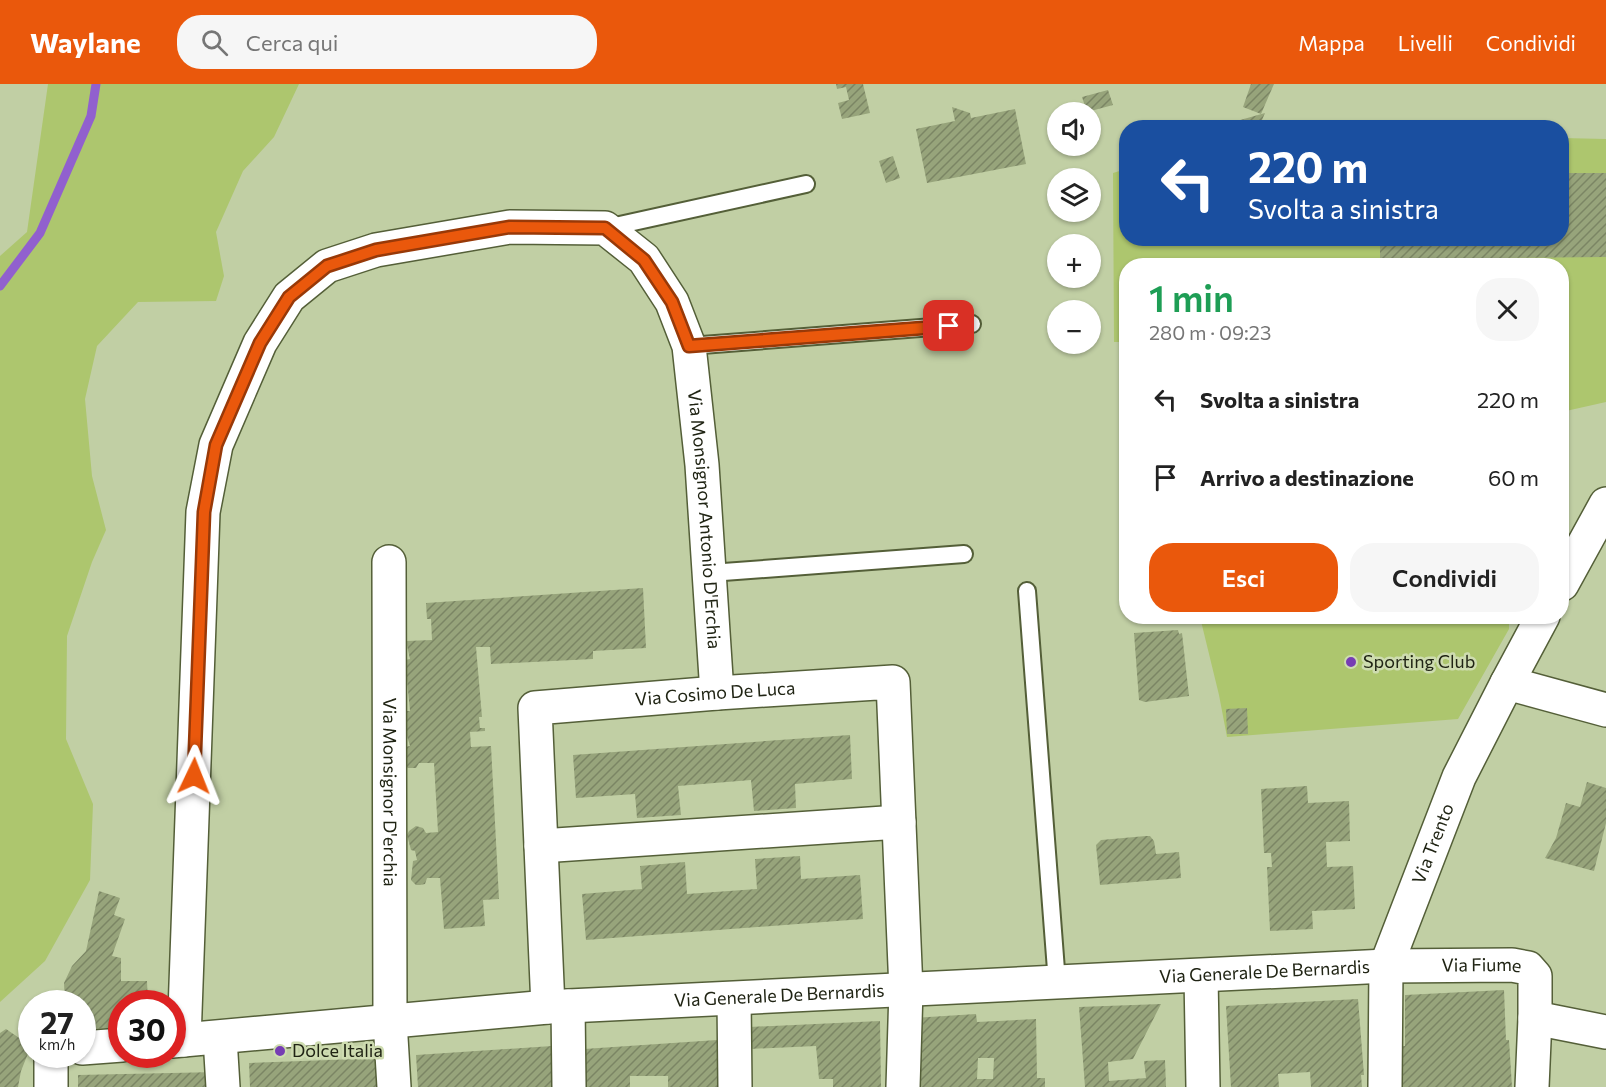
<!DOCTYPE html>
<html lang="it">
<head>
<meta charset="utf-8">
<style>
	:root { --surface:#fff; --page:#f6f6f6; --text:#222; --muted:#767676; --accent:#ea580c }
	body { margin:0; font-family:Commissioner,sans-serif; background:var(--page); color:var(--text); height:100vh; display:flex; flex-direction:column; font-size:22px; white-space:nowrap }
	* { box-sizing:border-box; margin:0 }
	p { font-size:20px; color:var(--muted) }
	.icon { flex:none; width:33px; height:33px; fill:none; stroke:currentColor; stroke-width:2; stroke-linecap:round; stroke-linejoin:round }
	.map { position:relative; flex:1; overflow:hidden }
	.sheet { position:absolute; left:1119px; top:174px; width:450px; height:366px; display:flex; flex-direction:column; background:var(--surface); border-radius:24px; box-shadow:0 2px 4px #0004 }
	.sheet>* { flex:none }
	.hud { position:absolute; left:1119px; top:36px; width:450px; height:126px; border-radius:24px; box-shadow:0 2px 4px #0004; background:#1a4fa0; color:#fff; overflow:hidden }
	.tools { position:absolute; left:1047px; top:18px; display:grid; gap:12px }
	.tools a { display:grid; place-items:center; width:54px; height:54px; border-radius:50%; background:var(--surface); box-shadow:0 2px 4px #0004; font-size:30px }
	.speed { position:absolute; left:18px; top:906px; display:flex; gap:12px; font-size:30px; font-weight:700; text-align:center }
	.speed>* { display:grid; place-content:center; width:78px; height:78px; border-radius:50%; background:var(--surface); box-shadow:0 2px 4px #0004; line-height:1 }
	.speed small { font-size:15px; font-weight:400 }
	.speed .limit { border:9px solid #d22; background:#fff; color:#111 }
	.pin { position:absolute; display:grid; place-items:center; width:51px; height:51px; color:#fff; margin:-26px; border-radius:12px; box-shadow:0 3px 9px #0006 }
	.me { position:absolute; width:66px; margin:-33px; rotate:2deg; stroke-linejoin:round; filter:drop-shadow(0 0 4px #0008) }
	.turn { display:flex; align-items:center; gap:21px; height:126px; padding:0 30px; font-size:27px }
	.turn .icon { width:78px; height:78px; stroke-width:2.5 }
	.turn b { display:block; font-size:42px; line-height:51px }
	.round { display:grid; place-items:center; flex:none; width:63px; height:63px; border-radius:24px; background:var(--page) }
	.head { display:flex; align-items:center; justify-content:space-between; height:102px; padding:0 30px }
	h1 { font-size:36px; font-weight:600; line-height:45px; color:#1e9e55 }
	.cta { display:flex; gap:12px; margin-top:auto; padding:12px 30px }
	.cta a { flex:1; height:69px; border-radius:24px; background:var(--accent); color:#fff; font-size:24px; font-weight:600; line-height:69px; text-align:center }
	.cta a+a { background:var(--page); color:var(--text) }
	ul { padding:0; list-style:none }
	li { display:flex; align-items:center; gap:18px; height:78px; padding:0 30px }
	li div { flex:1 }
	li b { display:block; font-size:22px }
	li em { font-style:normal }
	header { display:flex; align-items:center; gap:36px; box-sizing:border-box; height:84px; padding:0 30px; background:var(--accent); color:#fff }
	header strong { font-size:28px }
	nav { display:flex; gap:33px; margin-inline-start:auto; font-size:21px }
	.search { width:420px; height:54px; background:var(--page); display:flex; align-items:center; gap:15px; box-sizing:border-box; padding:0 21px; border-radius:24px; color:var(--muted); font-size:22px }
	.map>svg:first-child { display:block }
	.green { fill:#adc66e }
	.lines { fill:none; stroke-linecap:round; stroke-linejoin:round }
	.stream { stroke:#9160ce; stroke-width:9 }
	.building { fill:url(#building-hatch); fill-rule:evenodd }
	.service-casing { stroke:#545f38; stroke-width:20 }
	.minor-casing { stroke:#545f38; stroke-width:36 }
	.service { stroke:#fff; stroke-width:16 }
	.minor { stroke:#fff; stroke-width:33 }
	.route-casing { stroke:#983908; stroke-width:15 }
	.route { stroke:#ea580c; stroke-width:10 }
	.poi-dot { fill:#763db3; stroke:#cedcb0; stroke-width:2 }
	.labels { text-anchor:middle; stroke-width:5; stroke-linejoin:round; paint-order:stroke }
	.street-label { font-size:18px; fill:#202414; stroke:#cedcb0 }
	.poi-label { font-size:18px; fill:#202414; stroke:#cedcb0; text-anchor:start }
</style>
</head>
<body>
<header>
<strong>Waylane</strong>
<div class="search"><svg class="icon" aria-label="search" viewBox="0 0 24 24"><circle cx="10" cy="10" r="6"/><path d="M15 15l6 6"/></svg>Cerca qui</div>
<nav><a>Mappa</a><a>Livelli</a><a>Condividi</a></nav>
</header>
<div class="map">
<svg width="1606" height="1003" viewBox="0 0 1606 1003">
	<defs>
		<pattern id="building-hatch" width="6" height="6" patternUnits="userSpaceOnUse" patternTransform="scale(1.5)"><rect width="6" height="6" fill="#97a47b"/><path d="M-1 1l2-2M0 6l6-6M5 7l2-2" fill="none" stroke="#7b8564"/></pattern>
	</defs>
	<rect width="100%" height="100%" fill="#c1cfa4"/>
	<g class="green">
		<path d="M48,0H299L274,53L243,87L216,148L224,192L216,217L138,218L97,262L85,315L92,392L106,446L92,478L67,552L66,655L93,720L90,796L45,877L0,918V172L27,148Z"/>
		<path d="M1562,54L1606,55V318L1566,327L1562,335V182H1126V258H1114L1113,89L1126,85V154H1562Z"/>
		<path d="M1509,532V545L1458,635L1227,653L1219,611L1200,533Z"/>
	</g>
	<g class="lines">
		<path class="stream" d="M0,202L40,149L91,32L96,0"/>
	</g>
	<g class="building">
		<path d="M836,0H863L870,29L842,35L838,19L849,16L846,3L837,5Z"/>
		<path d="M1251,0H1274L1261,30L1243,23Z"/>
		<path d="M1108,6L1113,21L1087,28L1082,13Z"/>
		<path d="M952,23L970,29L971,34L1015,25L1026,80L927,99L916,45L955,37Z"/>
		<path d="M1265,29L1262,36L1266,44H1212Z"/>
		<path d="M893,72L900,94L886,99L879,77Z"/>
		<path d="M1562,89H1606V173L1380,175V154H1562Z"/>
		<path d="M643,504L646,564L593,567V575L491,580L490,563H476L482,633H479L480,644H485V647L470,648L471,663L491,662L499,815L483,816L485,842L444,845L440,794H427L425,800L420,801H416L411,796L413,777L417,776L415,767L411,766L407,751L409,747L416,742L423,744L426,749L438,748L434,679H419L416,684H408L405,682L404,663L410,662L407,652L403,651L406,627H410L405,576L410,575L406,557L432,556L431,535H427L426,519Z"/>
		<path d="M1178,546L1179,550L1182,549L1189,612L1145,618L1139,616L1134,549Z"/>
		<path d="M1247,624L1248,650H1227L1226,625Z"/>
		<path d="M850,651L852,695L795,700L796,724L754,727L751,696L678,702L681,731L637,734L635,710L576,714L573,671Z"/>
		<path d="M1587,698L1606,704V739L1594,787L1545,774L1556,754L1566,719L1580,723Z"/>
		<path d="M1307,702L1308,719L1349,717L1350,757L1326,758L1327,783L1353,782L1355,825L1312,827L1313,845L1270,847L1267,783H1272L1271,769H1264L1261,705Z"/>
		<path d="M1146,752H1150L1154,757L1156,770L1179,768L1181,794L1100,801L1096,761L1101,756Z"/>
		<path d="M800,772L801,795L860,791L863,835L586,856L582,810L642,805L640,782L685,778L687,810L757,805L755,775Z"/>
		<path d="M99,807L120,814L114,831L125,835L112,872L121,874V897H147L148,920H122V944L82,945V920H65L64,899L72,882L86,867Z"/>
		<path d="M1504,906L1506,956H1509L1512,1003H1393V962H1405V911Z"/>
		<path d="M1358,915L1364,991H1361L1362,1003H1311L1310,988L1278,990L1279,1003H1231L1226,922Z"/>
		<path d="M1161,920L1133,975L1108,978L1109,997L1146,994L1144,977L1165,976L1166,1003H1085L1079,923Z"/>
		<path d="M976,930L977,938L1036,935L1037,994H1045V1003H913V934ZM978,974H994L993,995H977Z"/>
		<path d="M880,937L881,1003H833V995H819L816,962L749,965V943Z"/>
		<path d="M6,945L31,962L21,987L18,1003H0V949Z"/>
		<path d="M717,956L718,1003H668V992H630V1003H585L584,965Z"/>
		<path d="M552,962L555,1003H418L416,971Z"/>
		<path d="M385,974L386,1003H250L249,979Z"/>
		<path d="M218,988V1003H78V991Z"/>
	</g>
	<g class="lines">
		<defs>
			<g id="service">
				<path d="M606,144L806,100"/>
				<path d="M689,262L972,240"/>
				<path d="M710,489L964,470"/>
				<path d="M1027,507L1057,899"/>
			</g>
			<g id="minor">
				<path id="s1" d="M389,478L390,937L394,1003"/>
				<path d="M1562,500L1606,420"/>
				<path d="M1507,599L1606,626"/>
				<path d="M541,762L899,738"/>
				<path d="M1201,892L1203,1003"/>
				<path d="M734,915L735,1003"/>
				<path d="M568,922L569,1003"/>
				<path id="s2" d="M548,923L535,624L717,609L893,598L906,906L903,1003"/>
				<path d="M1535,934L1606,948"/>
				<path d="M220,954L223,1003"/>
				<path id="s3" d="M184,956L203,428L216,361L260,259L289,213L327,182L376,166L510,143L605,144L644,175L672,218L689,262L702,381L717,609"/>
				<path id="s4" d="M172,957L548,923L1386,882L1512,881L1528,884L1535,892V934L1532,1003"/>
				<path d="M82,964L122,961"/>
				<path d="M51,1003V970"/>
				<path id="s5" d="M1385,1003L1386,882L1459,693L1507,599L1543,532"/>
			</g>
		</defs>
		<use href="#service" class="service-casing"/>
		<use href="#minor" class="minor-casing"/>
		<use href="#service" class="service"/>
		<use href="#minor" class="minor"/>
	</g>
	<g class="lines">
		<defs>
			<path id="route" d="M194,692L204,428L216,361L260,259L289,213L327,182L376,166L510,143L605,144L644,176L672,218L689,262L949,242"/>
		</defs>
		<use href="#route" class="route-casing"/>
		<use href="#route" class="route"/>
	</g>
	<g class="poi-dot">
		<circle cx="1351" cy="578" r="6"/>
		<circle cx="280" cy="967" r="6"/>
	</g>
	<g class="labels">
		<g class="street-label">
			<text dy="6" stroke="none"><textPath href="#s3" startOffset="1416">Via Monsignor Antonio D'Erchia</textPath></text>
			<text dy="6" stroke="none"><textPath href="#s2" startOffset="480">Via Cosimo De Luca</textPath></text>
			<text dy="6" stroke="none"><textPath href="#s1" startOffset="230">Via Monsignor D'erchia</textPath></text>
			<text dy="6" stroke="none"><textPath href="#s5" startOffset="252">Via Trento</textPath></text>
			<text dy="6" stroke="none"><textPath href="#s4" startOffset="1312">Via Fiume</textPath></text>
			<text dy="6" stroke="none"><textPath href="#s4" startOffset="1095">Via Generale De Bernardis</textPath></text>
			<text dy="6" stroke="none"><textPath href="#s4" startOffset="609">Via Generale De Bernardis</textPath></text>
		</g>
		<g class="poi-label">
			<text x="1363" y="584">Sporting Club</text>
			<text x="292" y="973">Dolce Italia</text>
		</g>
	</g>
</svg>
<div class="tools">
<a><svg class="icon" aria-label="sound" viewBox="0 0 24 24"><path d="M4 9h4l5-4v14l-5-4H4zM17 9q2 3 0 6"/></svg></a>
<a><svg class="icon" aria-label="layers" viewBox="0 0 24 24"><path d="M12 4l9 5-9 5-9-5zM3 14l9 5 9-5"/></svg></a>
<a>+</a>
<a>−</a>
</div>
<div class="speed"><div>27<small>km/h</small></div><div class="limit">30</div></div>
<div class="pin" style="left:949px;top:242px;background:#d93025"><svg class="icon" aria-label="arrive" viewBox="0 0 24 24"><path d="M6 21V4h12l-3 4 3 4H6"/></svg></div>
<svg class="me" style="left:194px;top:692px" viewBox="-20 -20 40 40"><path d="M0-17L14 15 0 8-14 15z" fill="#ea580c" stroke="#fff" stroke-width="4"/></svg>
<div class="hud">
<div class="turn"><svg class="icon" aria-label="left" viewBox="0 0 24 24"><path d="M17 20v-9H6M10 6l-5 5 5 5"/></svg><div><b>220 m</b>Svolta a sinistra</div></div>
</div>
<section class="sheet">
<div class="head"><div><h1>1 min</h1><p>280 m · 09:23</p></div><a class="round"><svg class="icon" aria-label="close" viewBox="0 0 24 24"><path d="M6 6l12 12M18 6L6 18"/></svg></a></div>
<ul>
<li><svg class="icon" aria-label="left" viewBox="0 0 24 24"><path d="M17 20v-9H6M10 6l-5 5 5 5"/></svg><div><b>Svolta a sinistra</b></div><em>220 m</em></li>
<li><svg class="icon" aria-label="arrive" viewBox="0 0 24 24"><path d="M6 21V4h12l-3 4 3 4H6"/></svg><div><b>Arrivo a destinazione</b></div><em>60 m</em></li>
</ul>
<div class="cta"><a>Esci</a><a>Condividi</a></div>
</section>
</div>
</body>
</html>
